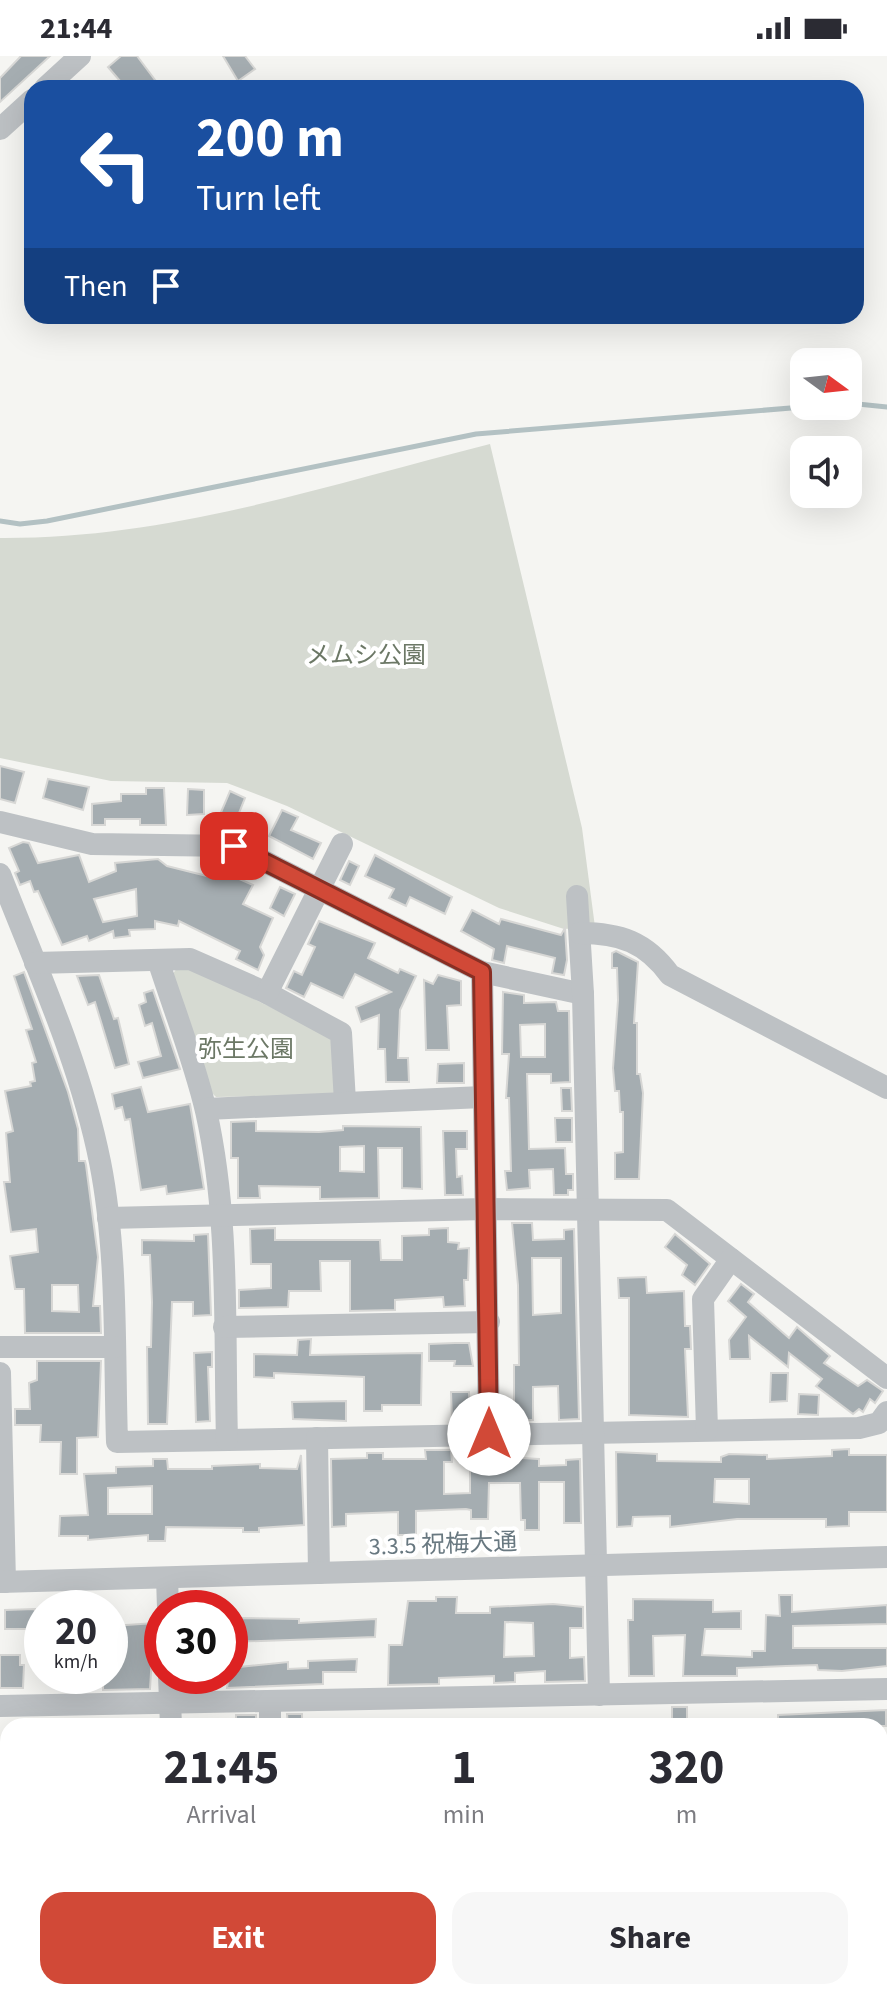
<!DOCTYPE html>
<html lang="en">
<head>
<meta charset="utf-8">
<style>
	:root { --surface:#fff; --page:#f7f7f7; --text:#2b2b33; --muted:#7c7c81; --accent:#d14937 }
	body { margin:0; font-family:"Source Sans 3","Noto Sans JP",sans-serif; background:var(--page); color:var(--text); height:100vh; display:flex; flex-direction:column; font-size:30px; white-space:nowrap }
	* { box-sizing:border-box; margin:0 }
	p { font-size:26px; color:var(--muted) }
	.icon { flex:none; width:44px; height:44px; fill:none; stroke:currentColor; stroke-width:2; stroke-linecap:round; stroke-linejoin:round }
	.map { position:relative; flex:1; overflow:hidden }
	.details { position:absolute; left:0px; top:1662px; width:888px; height:282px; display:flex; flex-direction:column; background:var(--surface); border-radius:24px 24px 0 0; box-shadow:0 8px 32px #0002 }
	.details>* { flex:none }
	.hud { position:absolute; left:24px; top:24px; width:840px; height:244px; border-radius:24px; box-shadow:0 8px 32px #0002; background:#1a4fa0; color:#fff; overflow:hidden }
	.needle { width:52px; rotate:105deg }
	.fabs { position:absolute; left:790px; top:292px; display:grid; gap:16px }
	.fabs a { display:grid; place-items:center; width:72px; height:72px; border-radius:16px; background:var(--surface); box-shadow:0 8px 32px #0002; font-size:40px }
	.speed { position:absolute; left:24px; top:1534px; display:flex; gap:16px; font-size:40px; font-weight:700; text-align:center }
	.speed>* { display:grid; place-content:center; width:104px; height:104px; border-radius:50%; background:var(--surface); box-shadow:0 8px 32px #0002; line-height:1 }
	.speed small { font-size:20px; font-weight:400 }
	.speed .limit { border:12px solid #d22; background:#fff; color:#111 }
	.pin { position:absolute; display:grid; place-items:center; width:68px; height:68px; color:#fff; margin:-34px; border-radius:16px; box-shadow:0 4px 12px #0006 }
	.me { position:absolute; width:88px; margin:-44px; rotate:0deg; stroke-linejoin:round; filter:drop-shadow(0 0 6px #0008) }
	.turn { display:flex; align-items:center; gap:28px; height:168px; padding:0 40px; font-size:36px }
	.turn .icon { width:104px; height:104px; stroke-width:2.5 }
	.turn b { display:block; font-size:56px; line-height:68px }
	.then { display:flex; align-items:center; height:76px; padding:0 40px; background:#0003; gap:16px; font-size:30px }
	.eta { display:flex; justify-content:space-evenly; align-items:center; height:136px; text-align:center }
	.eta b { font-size:48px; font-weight:700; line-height:56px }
	.primary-button { display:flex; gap:16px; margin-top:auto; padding:16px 40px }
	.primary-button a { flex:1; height:92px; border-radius:24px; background:var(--accent); color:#fff; font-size:32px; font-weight:700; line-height:92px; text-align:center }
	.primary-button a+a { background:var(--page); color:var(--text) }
	.status { display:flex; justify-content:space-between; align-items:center; height:56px; padding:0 40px; background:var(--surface); direction:ltr }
	.status svg { height:22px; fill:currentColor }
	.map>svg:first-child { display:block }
	.green { fill:#d6dad2 }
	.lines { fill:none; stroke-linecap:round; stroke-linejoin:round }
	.stream { stroke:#b3c1c3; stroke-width:5 }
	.building { fill:#a5adb1; stroke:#d7d7d5; stroke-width:2; fill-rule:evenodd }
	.minor { stroke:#bdc1c4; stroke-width:22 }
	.route-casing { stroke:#882f24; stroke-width:20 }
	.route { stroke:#d14937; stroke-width:14 }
	.labels { text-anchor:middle; stroke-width:8; stroke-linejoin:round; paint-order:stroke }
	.park-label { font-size:24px; fill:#6c7866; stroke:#fff }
	.street-label { font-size:24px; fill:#687880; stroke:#fff }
</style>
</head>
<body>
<div class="status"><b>21:44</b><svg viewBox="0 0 49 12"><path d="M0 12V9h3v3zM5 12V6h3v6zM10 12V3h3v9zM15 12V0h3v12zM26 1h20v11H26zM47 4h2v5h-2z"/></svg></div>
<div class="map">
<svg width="887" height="1943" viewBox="0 0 887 1943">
	<rect width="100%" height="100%" fill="#f5f5f2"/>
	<g class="green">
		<path d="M490,388L582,772L595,871L564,873L499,852L287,750L227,727L111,725L0,702V482C172,483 326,429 490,388Z"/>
		<path d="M178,911L190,912L336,983L339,1039L216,1041L207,1032L171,920Z"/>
	</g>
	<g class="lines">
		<g class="stream">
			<path d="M848,347L887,351"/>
			<path d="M0,465L20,468L47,465L476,378L815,350"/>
		</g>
	</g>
	<g class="building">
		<path d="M21,0H50L0,46V22Z"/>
		<path d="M121,0H137L161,32H126L108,11Z"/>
		<path d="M223,0H245L255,13L238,25Z"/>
		<path d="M0,710L24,716L15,747L0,743Z"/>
		<path d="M48,723L89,731L83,754L43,742Z"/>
		<path d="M146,732H164L166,769H140V763H105V769H92V748L121,745V738H146Z"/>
		<path d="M188,733L204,734V758L187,759Z"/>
		<path d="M230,735L245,742L235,767L219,761Z"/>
		<path d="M282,754L298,761L291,774L321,787L313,803L269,780Z"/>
		<path d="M23,786L29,787L38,807L79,799L89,826L116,815L115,807L158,803L167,810L207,820L210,810L253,829L243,848L273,862L260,891L264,899L258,914L236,903L240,895L179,865L178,870L155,865V873L129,874L130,880L114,882L113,875L89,885L87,880L62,889L38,835L34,836L30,825L20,829L15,817L19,815L9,792ZM136,833L137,860L103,866L94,843Z"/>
		<path d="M375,799L452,841L445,858L410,841L406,850L389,842L394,833L365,820Z"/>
		<path d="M349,805L359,810L350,829L340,824Z"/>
		<path d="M280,831L295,838L284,860L270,852Z"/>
		<path d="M472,854L499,868L501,863L561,879L565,872L567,904L564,919L552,917L555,902L507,890L504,907L492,904L494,893L461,875Z"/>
		<path d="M319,865L375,887L368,902L398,917L400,913L416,920L400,954L398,1002H408L409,1026H386L385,993H378L379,959L361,966L356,951L391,936L355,918L343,942L311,927L304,941L286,932L294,915L302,919L315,891L308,888Z"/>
		<path d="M616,895L638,906L634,967H637V1018H640L643,1037L639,1123H615V1097L623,1096V1056H620L619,1035H615L613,1012L618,944L617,912H612V897Z"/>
		<path d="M24,916L68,1036L78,1073L79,1105H85L86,1109L98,1201L93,1250H100L101,1277H25L24,1233H15L10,1200L38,1196L36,1173L11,1176L4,1126H10L6,1077L13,1075L5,1035L31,1030L30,1026L35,1025L32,1007L36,1006L26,974L32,973L14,920ZM52,1229H78L79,1256L52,1255Z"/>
		<path d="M99,919L114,963L118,962L129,1008L115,1012L95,946L88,949L77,920Z"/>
		<path d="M438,919L461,925V949L447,950L449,994H426L424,924L433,928Z"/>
		<path d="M153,934L180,1013L143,1022L138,1006L161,1000L152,967L145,970L139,949L146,946L144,937Z"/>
		<path d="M503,936L524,939V947L556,946L558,955H569L570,1026L551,1027V1018H527L529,1093L565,1092L566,1118H573V1134H568V1139H554L553,1113L529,1114L530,1132L507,1134L505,1115H511L509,1042H506L509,998H502ZM545,968V1001H521L520,969Z"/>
		<path d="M464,1007V1027H437L438,1008Z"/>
		<path d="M141,1031L148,1056L190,1048L204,1133L167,1138L166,1130L141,1134L130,1063L125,1064L122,1051L115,1053L112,1038Z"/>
		<path d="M561,1032H571L572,1055H562Z"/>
		<path d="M555,1062H572V1086H556Z"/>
		<path d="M256,1065V1075L319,1076L343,1074V1070L421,1071L422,1133L402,1132V1092H378L379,1142L320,1143V1131L259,1130L260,1142H238V1102H231V1066ZM364,1090V1116L340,1115V1091Z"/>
		<path d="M443,1075H467V1093H456L457,1121L462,1120L463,1139H445Z"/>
		<path d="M512,1167H532L533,1184L564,1183V1174L574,1173L579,1363L559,1364L558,1330L533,1331V1364H514V1309H519L518,1229ZM532,1202H561V1257L533,1259Z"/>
		<path d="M275,1172V1184H380L381,1204H402V1180L429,1179V1173L448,1172V1186L459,1187L458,1193L469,1192L468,1224H464L465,1250L444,1251L443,1241L395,1244V1254L350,1255V1205H320L321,1235H289L288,1251L239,1252V1234L271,1232V1208H251L250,1173Z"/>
		<path d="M208,1178L211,1259L193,1260V1246H172L167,1368H148L147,1291H151L152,1246L150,1199H142V1184L194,1185V1179Z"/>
		<path d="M675,1178L710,1208L695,1229L682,1219L687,1209L665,1191Z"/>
		<path d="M646,1221L647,1237L684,1235L685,1270H690L691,1293H685L688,1361L629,1359V1242H619L618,1222Z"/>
		<path d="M741,1228L754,1238L748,1246L789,1282L797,1271L830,1300L824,1307L858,1330L867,1324L883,1335L875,1347L870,1343L863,1356L859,1353L853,1358L816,1330L822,1323L789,1297L788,1311L749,1280L750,1303H730L729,1284L746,1261L728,1245Z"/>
		<path d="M311,1283L310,1299L422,1297L421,1349H382V1355H364V1321L274,1317V1322L254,1321V1298L297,1299L298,1284Z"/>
		<path d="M455,1287H469L473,1310H454L455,1305H429V1288Z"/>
		<path d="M212,1296V1311H208L210,1365L196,1366L194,1297Z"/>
		<path d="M37,1305H101L98,1381L77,1382V1418H60L61,1386H40L41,1369H15V1353H30L29,1327L37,1324Z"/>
		<path d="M771,1317H788L787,1345L770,1346Z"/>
		<path d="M451,1336H469L470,1364H452Z"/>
		<path d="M799,1338L819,1339L818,1359L798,1358Z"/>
		<path d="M346,1345V1365L293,1363L292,1346Z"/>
		<path d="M849,1393V1399H887V1456H849V1470L826,1471V1463H737L670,1471V1460L633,1461L632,1470L617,1471L616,1396L657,1398V1405L721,1406V1401L729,1398L767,1399V1403L832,1400V1394ZM715,1423H749V1448L714,1446Z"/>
		<path d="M425,1394H451L452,1406H444V1438L470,1437V1399L539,1403V1410L566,1409V1404L580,1403L581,1467H564V1426H539V1474H525V1464H521L520,1427H489L488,1463H471V1454L466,1453L416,1455V1479H398V1456L346,1458V1470L332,1471L331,1403L367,1402V1397H383V1403H426Z"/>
		<path d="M301,1399L304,1469L259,1472V1476H243V1472L166,1471L165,1485H148V1479L88,1484V1480H59L60,1460L88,1459L84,1418L116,1417V1411L153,1410V1403H167L168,1413H212V1410L260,1408V1412L297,1413ZM152,1430V1458H108V1432Z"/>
		<path d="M779,1539H792V1556L887,1549V1568L793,1570V1592H887V1610L842,1615L818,1614L817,1609L786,1610L737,1612V1620H683L685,1579L653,1580L654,1620H629L628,1564H633V1543L713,1544V1556L741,1555V1573H705L702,1599L752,1601V1595H765L766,1559L780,1560Z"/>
		<path d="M436,1541H457L456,1557H490V1551L553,1548L583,1551V1572H570V1602L584,1601L585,1625L545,1626V1615L515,1617V1626L494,1627V1620L439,1622V1628L388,1629L389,1589H402L408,1545H436ZM505,1566L533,1567L534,1600L504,1601Z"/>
		<path d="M35,1553L34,1573H5V1554Z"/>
		<path d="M236,1562L299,1563V1567L376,1563L375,1581L230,1586V1574H236Z"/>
		<path d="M154,1567L150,1633L103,1634V1620H110L113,1570Z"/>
		<path d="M0,1599H20V1609H24L23,1632H0Z"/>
		<path d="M357,1603L356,1616H323V1628L227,1632L230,1612L288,1606V1613L308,1612V1605Z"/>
		<rect x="672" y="1651" width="15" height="19"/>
		<path d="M886,1654V1670H778V1659Z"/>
		<path d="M287,1658H302V1670H288Z"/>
		<rect x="236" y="1659" width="20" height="11"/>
	</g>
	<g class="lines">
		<g class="minor">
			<path d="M45,32L80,0"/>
			<path d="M0,73L32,44"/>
			<path d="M0,766L92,788L234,790L482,916L583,938"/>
			<path d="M0,818C37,913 80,1006 100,1106C118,1197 114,1294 117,1386L859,1372L879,1367L887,1356"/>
			<path d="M577,840L583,938L599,1639"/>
			<path d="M580,877C620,877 646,886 670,919L887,1032"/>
			<path d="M158,904C174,954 194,1004 206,1055C230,1162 224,1275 227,1384"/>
			<path d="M35,907L190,903L267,937L341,977L345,1046"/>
			<path d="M482,916L489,1378"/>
			<path d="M267,937L342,788"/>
			<path d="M206,1053L483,1041"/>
			<path d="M108,1162L485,1153L667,1154L887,1322"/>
			<path d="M224,1271L489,1266"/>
			<path d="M0,1291H114"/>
			<path d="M0,1317L5,1526"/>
			<path d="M707,1374L703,1243L731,1203"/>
			<path d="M317,1382L319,1517"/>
			<path d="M167,1522L168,1552"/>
			<path d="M0,1526L887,1501"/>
			<path d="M169,1620L171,1670"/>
			<path d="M270,1645V1670"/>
			<path d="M0,1650L887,1633"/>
			<path d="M0,1902H8"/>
			<path d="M57,1936V1943"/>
			<path d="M178,1936L179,1943"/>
		</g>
	</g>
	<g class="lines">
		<defs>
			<path id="route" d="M234,790L482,916L489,1378"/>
		</defs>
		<use href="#route" class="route-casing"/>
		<use href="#route" class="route"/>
	</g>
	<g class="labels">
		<g class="park-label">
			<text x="366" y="607">メムシ公園</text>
			<text x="246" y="1001">弥生公園</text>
		</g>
		<g class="street-label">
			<text transform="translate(443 1488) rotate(-2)" y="8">3.3.5 祝梅大通</text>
		</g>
	</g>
</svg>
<div class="fabs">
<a><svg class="needle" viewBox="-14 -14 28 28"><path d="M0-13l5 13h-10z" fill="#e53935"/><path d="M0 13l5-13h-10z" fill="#7c7c81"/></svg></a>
<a><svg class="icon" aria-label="sound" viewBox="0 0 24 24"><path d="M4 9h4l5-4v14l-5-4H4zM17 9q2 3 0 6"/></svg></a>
</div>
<div class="speed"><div>20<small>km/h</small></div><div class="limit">30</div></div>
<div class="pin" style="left:234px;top:790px;background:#d93025"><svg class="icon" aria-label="arrive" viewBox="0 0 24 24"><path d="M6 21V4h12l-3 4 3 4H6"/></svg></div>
<svg class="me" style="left:489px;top:1378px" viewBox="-20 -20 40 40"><circle r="19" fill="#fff"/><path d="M0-13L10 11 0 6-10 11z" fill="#d14937"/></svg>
<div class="hud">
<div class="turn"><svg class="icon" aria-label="left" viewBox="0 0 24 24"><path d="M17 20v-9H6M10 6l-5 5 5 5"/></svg><div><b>200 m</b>Turn left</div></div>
<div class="then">Then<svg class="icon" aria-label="arrive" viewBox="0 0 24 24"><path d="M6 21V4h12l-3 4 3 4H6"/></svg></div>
</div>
<section class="details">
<div class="eta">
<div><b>21:45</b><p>Arrival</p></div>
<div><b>1</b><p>min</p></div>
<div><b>320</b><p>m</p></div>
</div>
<div class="primary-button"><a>Exit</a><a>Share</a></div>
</section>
</div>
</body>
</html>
